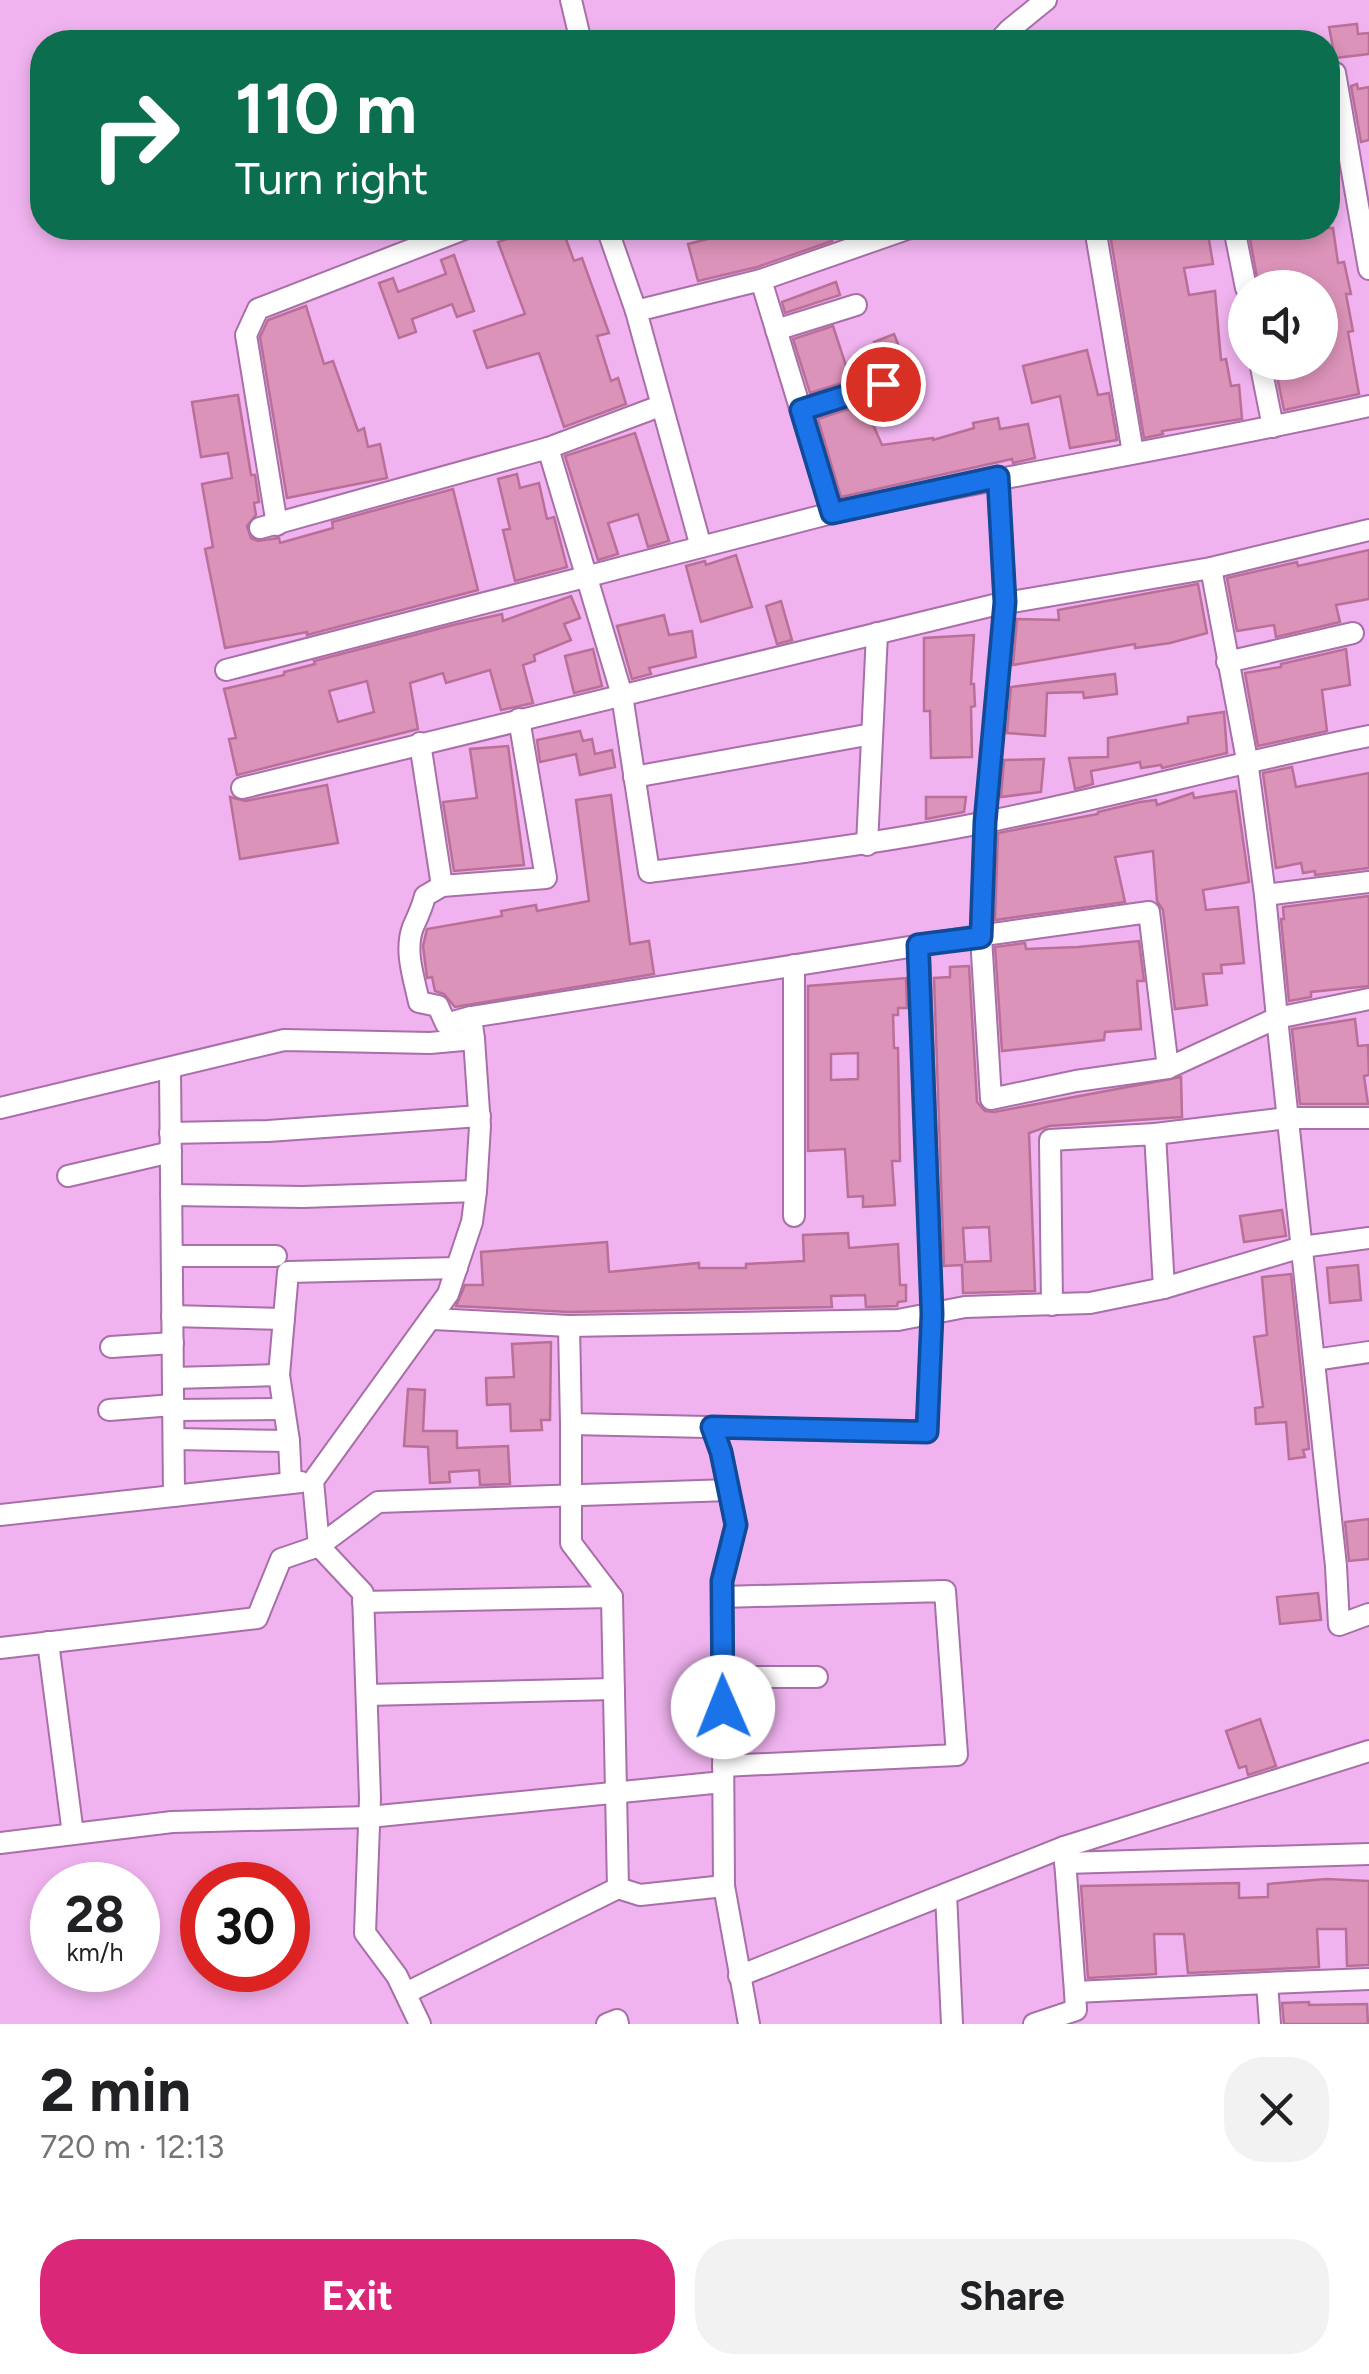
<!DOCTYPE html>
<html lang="en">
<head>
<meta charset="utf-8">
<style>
	:root { --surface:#fff; --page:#f2f2f2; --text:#202124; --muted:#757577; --accent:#db2777 }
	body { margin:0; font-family:Figtree,sans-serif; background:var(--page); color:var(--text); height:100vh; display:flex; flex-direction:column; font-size:38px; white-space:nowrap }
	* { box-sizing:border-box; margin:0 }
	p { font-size:32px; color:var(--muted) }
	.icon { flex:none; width:55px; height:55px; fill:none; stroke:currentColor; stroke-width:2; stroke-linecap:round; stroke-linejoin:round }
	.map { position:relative; height:2024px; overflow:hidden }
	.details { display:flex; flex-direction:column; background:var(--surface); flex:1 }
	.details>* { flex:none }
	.guide { position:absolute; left:30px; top:30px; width:1310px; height:210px; border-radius:40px; box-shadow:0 5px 15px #0003; background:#0b6e4f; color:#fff; overflow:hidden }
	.fabs { position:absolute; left:1228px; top:270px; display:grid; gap:20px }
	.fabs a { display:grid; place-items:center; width:110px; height:110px; border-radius:50%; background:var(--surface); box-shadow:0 5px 15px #0003; font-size:50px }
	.speed { position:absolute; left:30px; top:1862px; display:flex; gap:20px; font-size:50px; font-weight:700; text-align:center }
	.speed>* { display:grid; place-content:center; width:130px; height:130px; border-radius:50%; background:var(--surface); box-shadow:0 5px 15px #0003; line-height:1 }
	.speed small { font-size:25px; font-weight:400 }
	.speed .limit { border:15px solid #d22; background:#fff; color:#111 }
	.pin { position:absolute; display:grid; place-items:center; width:85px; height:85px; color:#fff; margin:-42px; border:5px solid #fff; border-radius:50%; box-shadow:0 2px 10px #0007 }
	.me { position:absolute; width:110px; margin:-55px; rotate:359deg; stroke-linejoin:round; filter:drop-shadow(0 0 8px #0008) }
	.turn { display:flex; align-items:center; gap:35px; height:210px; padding:0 40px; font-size:45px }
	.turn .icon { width:130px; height:130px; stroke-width:2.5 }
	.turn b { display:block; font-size:70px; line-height:85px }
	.round { display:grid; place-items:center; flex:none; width:105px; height:105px; border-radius:40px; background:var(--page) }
	.summary { display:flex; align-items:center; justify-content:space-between; height:170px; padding:0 40px }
	h1 { font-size:60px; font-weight:700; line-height:75px }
	.primary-button { display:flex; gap:20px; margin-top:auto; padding:20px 40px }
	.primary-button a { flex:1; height:115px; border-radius:40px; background:var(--accent); color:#fff; font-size:40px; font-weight:700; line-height:115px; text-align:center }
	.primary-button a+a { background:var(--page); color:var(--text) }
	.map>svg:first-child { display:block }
	.building { fill:#dc93b9; stroke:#b96f97; stroke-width:2.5; fill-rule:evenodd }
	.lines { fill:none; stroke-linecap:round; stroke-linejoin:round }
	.minor-casing { stroke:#a86fa8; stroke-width:24 }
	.minor { stroke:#fff; stroke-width:20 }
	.route-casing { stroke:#114b97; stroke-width:25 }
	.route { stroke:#1a73e8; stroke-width:18 }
</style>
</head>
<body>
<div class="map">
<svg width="1369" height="2024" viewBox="0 0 1369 2024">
	<rect width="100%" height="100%" fill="#f0b3ef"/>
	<g class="building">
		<path d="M1357,24L1358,34L1369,33V54L1335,58L1329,27Z"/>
		<path d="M1357,84L1358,89L1369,87V140L1361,142L1351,86Z"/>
		<path d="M539,228H562L574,261L582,258L609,333L597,336L611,381L618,378L626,404L564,427L539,353L487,368L474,331L525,314L498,242Z"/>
		<path d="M752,228L756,233L774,228H827L832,241L757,267L698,281L688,244Z"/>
		<path d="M1109,228H1207L1213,264L1184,268L1189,295L1215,291L1221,360L1226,359L1231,386L1239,385L1242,419L1162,431L1163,434L1144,438Z"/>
		<path d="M1248,228H1333L1338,263L1344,262L1351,294H1346L1353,331L1348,332L1359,394L1284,410L1274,362H1320V288H1259Z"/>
		<path d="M454,255L474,311L457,317L452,304L412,319L416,332L399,338L379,283L393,278L398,292L446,274L441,260Z"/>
		<path d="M836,282L840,295L785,313L782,302Z"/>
		<path d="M306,306L324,364L333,361L358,431L364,428L368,447L380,444L387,478L287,498L260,337L268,320Z"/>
		<path d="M833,326L848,372L854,370L857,378L810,393L793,339Z"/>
		<path d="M894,334L914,384L894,393L896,379L885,371L874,342Z"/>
		<path d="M1087,350L1098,395L1109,393L1117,440L1070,448L1060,396L1032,403L1023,366Z"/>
		<path d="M238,395L251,475H255L259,502L254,503L256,515L247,526L251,538L258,541L279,538L280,543L333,528L332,522L453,489L478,590L307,635V632L225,648L205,549L213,547L202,484L232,478L228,453L201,457L192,402Z"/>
		<path d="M864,404L882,445L933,438V440L974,428L973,423L998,418L1000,429L1028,424L1035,458L1013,463L1012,459L841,497L818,419Z"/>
		<path d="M635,433L669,541L648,547L638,514L608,523L618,554L598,560L565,456Z"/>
		<path d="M517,474L520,488L539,483L547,519L554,517L567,567L515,581L503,530L510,529L498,479Z"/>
		<path d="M1369,550V599L1336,605L1340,622L1276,637L1274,625L1237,631L1227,578L1297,562L1298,566Z"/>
		<path d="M736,555L752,607L701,622L686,566L705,561L706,565Z"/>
		<path d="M1198,584L1207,633L1170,643L1135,648V644L1013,665L1017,619L1059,620L1058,610Z"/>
		<path d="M571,596L580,618L564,624L571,640L534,655L535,661L523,665L533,703L501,710L490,670L446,683L443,673L410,683L418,729L237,775L229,739L236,738L224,689L284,675V672L315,664L314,661L453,625L502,614L503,621ZM367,681L374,712L338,722L329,691Z"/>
		<path d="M781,601L792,640L777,644L766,606Z"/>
		<path d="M664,615L669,635L692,631L696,657L649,668L651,674L632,679L617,626Z"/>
		<path d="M974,635L971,684H974L975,706L971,707L972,757L931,758L930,711H924V638Z"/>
		<path d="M593,649L602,686L574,693L565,656Z"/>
		<path d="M1346,649L1350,685L1322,690L1327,731L1258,746L1245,673L1281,667V664Z"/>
		<path d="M1115,674L1117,694L1084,698L1083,692L1047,693L1045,736L1007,733L1011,687Z"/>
		<path d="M1224,712L1227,753L1162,768L1161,765L1141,768L1140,762L1091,771L1093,784L1075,789L1069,758L1108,757V738L1188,723V717Z"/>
		<path d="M580,731L583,741L592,739L595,754L612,750L615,767L580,775L576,754L540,762L537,740Z"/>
		<path d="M508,746L524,865L454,871L443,802L477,798L470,749Z"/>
		<path d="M1044,759L1041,792L1001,797L1004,760Z"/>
		<path d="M1292,767L1296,787L1369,773V868L1315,875V871L1303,873L1301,863L1276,868L1263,773Z"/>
		<path d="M327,785L338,843L240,859L230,797L245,801Z"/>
		<path d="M1236,791L1249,882L1203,890L1206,910L1238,907L1244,963L1221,965L1222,973L1203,974L1207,1005L1175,1009L1163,910L1157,901L1153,851L1115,857L1125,902L995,920L998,833L1098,814V812L1140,802L1156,800L1157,805L1193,793L1194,798Z"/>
		<path d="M611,795L630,944L649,941L654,974L455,1007L444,994L435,991L432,977L427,978L423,946L427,929L502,916L501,911L536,905L537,911L589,901L576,800Z"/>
		<path d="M926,797H966L964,812L926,819Z"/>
		<path d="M1369,896V986L1311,992V997L1289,1001L1281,919H1284L1283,907Z"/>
		<path d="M1139,941L1144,981H1137L1141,1029L1105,1032L1104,1040L1002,1051L995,947L1025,943L1026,949L1078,947Z"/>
		<path d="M969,966L977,1102L985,1111L994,1112L1181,1077L1182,1117L1049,1126L1029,1133L1035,1291L963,1293L962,1265L944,1266L934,978L950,977V967ZM989,1227L991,1261L965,1262L963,1228Z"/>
		<path d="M906,978L907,1008H898V1015H893L894,1048H898L900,1161H892L895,1205L863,1207V1196L848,1197L845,1149L808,1151V986ZM858,1053V1079L831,1080V1054Z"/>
		<path d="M1355,1019L1358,1046L1368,1045L1369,1075L1364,1076L1368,1104H1300L1292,1029Z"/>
		<path d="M1282,1210L1286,1236L1244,1242L1240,1216Z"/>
		<path d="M848,1233L849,1248L898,1244L900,1285H906V1301L898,1302L897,1306L866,1307L865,1295L831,1296L832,1307L569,1312L456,1306L465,1285H483L481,1252L607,1242L609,1272L699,1263V1268H746V1264L804,1261L803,1235Z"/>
		<path d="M1358,1265L1361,1300L1330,1303L1327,1268Z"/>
		<path d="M1291,1274L1309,1449L1303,1450L1305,1457L1289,1459L1286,1422L1256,1424L1255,1408L1263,1407L1254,1337L1267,1335L1262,1277Z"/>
		<path d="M551,1342L550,1420H541L542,1430L511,1431L510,1404L487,1405L486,1378L514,1377L512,1344Z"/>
		<path d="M408,1389L425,1390L423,1431H457V1448L508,1446L510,1484L480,1485L479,1470L449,1472L450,1482L430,1483L428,1447L404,1446Z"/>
		<path d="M1369,1519V1559L1349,1561L1345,1522Z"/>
		<path d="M1318,1593L1321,1620L1280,1624L1277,1597Z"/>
		<path d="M1260,1719L1276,1766L1248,1775L1246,1766L1239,1768L1226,1731Z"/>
		<path d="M1326,1879L1369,1881V1965L1347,1966L1346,1929H1317L1319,1967L1188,1973L1184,1934H1154L1156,1974L1088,1978L1081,1886L1239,1883V1898L1268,1897V1884Z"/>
		<path d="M1309,2002V2005L1367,2004L1368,2024H1284L1282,2003Z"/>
	</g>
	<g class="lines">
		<defs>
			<g id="minor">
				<path d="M571,0L581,42"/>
				<path d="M998,42L1009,30L1046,0"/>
				<path d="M1328,76L1335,73L1369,269"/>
				<path d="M607,228L636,311"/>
				<path d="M1095,228L1133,453"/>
				<path d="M1234,228L1246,288"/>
				<path d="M761,280L832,513L701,547L636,311Z"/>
				<path d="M761,280L910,228"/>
				<path d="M776,330L856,305"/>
				<path d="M1260,362L1273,427"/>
				<path d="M660,406L548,448L622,695L649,872C760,858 871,845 981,823C1111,797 1239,762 1369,736"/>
				<path d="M801,410L883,384"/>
				<path d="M998,477L1005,602L985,823L981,937L991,1099L1076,1081L1168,1068"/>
				<path d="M832,513C1011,474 1191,446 1369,406"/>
				<path d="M277,525L246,335L258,309L467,228"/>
				<path d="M260,528L548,448"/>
				<path d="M1227,662L1353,633"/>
				<path d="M226,670L701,547"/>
				<path d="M420,743L442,886"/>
				<path d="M634,777L872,734"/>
				<path d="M242,788L994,605L1211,568L1369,530"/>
				<path d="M867,845L877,633"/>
				<path d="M1265,895L1369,882"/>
				<path d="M1369,999L1277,1018L1336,1566L1339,1625L1369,1614"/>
				<path d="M471,1017L446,1024L438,1006L419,1002C414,978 404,951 413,927C418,916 422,908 425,896L442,886L546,878L519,719"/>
				<path d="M474,1039L471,1017L978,936L1149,912L1168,1068L1277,1018L1265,895L1247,760L1211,568"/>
				<path d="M170,1068L174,1496"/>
				<path d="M0,1108L284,1040L430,1043L474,1039L480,1126L476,1191L472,1222L448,1294L313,1481L319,1546L363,1593L370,1798L365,1933L397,1976L420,2024"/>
				<path d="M170,1133L268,1131L480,1116"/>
				<path d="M1155,1134L1287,1118H1369"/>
				<path d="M68,1176L171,1152"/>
				<path d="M171,1195L303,1197L476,1191"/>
				<path d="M794,1216V965"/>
				<path d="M172,1256H276"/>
				<path d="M1052,1305L1050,1140L1155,1134L1164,1288"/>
				<path d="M172,1316L284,1319"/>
				<path d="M433,1319L569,1326L898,1320L965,1307L1090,1303L1164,1288L1302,1247L1369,1238"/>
				<path d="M569,1326L571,1424L927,1432L932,1313L919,945"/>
				<path d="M111,1347L173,1343"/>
				<path d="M1314,1360L1369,1352"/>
				<path d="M173,1378L279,1375"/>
				<path d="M109,1410L173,1405"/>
				<path d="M173,1410L284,1409"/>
				<path d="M571,1424V1543L612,1597"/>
				<path d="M712,1427L721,1453L736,1525L722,1581L724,1886L749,2024"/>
				<path d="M174,1439L289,1441"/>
				<path d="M291,1483L289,1441L279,1375L288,1272L457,1268"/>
				<path d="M0,1515L301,1482"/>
				<path d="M722,1597L945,1591L957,1755L723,1766"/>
				<path d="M363,1602L612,1597L618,1888L406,1993"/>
				<path d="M48,1642L73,1834"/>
				<path d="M0,1648L257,1618L281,1559L319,1546L378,1502L729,1490"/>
				<path d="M722,1677H817"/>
				<path d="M367,1695L614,1689"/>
				<path d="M0,1843L172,1822L369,1817L723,1782"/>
				<path d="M1064,1847L1075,1992L1267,1983L1270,2024"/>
				<path d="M1065,1863L1369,1854"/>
				<path d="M618,1888L640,1895L724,1886"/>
				<path d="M946,1894L952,2024"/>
				<path d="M739,1976L1064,1847L1369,1751"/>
				<path d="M1267,1983L1369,1979"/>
				<path d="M607,2024L617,2020L618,2024"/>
				<path d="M1034,2024L1076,2010L1075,1992"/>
			</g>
		</defs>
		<use href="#minor" class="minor-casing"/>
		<use href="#minor" class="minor"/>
	</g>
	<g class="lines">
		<defs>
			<path id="route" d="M723,1707L722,1581L736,1525L721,1452L712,1427L927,1432L932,1314L918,945L981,937L985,822L1005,602L998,477L832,513L801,410L883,384"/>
		</defs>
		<use href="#route" class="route-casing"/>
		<use href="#route" class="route"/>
	</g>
</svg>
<div class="fabs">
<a><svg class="icon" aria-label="sound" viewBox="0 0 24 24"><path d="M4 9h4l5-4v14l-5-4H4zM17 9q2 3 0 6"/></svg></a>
</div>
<div class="speed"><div>28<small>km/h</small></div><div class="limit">30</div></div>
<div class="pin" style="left:883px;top:384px;background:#d93025"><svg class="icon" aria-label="arrive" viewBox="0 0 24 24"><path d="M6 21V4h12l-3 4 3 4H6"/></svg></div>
<svg class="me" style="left:723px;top:1707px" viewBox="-20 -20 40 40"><circle r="19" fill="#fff"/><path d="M0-13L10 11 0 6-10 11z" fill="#1a73e8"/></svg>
<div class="guide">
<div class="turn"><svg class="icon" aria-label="right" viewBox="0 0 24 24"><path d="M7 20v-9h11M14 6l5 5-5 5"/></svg><div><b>110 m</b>Turn right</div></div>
</div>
</div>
<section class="details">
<div class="summary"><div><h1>2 min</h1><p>720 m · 12:13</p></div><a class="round"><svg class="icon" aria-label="close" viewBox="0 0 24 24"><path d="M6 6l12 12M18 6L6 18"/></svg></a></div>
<div class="primary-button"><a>Exit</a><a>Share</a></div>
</section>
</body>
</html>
